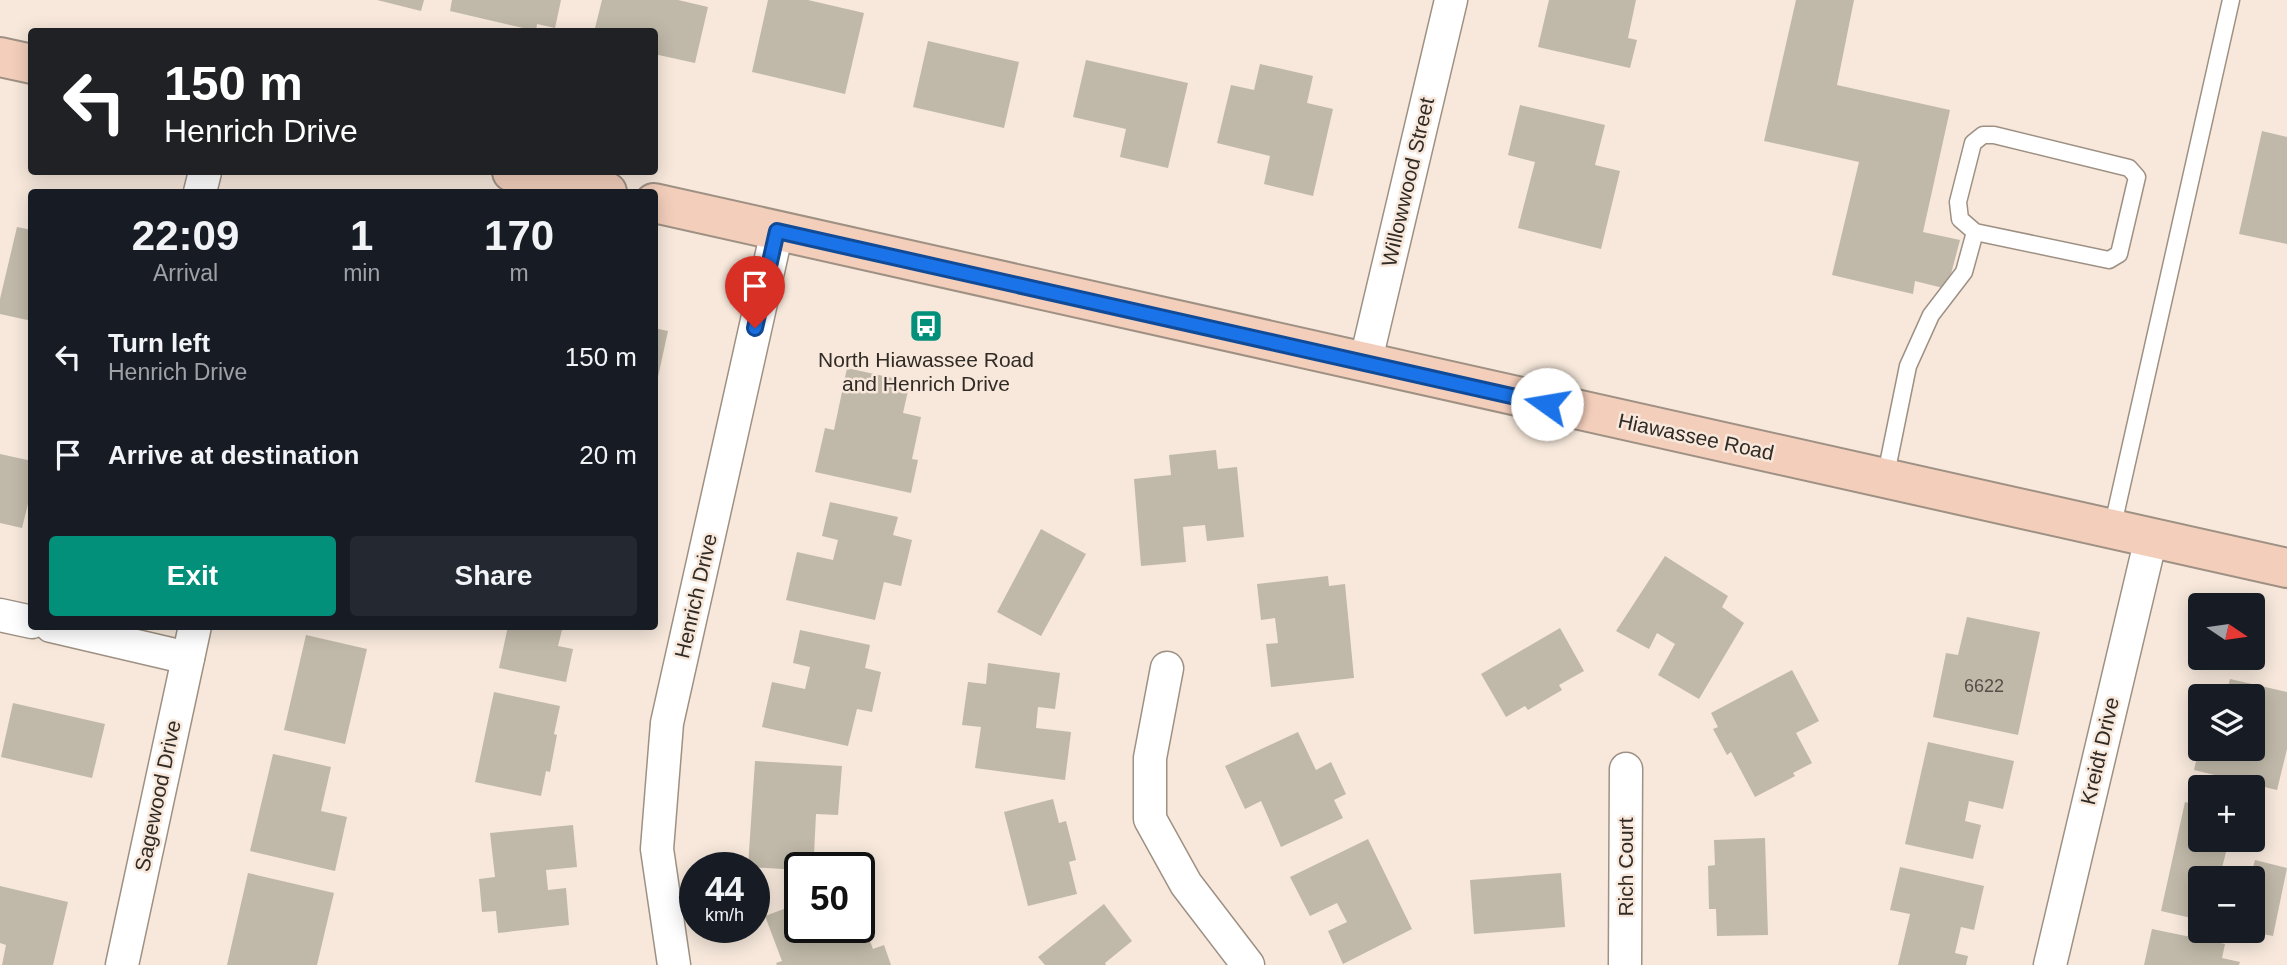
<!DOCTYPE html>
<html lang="en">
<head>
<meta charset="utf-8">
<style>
	:root { --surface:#171b24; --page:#242831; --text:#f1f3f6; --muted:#9ea1a6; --accent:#03907a }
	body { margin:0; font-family:Arial,sans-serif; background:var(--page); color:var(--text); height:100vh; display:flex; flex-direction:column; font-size:26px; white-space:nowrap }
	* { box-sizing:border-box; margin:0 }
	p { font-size:23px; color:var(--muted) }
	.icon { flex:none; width:38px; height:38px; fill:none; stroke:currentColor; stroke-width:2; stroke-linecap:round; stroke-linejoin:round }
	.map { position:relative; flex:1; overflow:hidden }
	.sheet { position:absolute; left:28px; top:189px; width:630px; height:441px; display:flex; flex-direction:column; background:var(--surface); border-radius:7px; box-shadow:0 4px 18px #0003 }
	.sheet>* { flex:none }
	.hud { position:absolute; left:28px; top:28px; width:630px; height:147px; border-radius:7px; box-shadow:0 4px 18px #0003; background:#202124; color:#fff; overflow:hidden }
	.needle { width:46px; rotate:103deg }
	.fabs { position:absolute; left:2188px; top:593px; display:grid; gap:14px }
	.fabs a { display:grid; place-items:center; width:77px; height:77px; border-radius:7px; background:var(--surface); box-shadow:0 4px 18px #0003; font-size:35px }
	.speed { position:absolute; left:679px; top:852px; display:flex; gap:14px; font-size:35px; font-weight:700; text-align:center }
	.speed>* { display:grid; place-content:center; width:91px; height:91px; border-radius:50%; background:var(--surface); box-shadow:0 4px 18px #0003; line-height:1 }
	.speed small { font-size:18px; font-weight:400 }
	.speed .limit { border:4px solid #111; border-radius:10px; background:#fff; color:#111 }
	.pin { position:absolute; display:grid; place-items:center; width:60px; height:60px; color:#fff; margin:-72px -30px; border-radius:50% 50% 50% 0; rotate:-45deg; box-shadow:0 0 7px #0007 }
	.pin .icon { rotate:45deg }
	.me { position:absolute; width:77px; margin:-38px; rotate:283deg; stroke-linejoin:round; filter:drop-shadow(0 0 5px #0008) }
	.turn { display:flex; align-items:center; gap:24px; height:147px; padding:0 21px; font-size:32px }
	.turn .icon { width:91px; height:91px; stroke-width:2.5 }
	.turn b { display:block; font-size:49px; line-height:60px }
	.eta { display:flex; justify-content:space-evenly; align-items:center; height:119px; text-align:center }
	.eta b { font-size:42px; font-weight:700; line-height:49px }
	.primary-button { display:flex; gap:14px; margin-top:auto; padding:14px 21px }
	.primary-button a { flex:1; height:80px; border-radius:7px; background:var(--accent); color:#fff; font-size:28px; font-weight:700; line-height:80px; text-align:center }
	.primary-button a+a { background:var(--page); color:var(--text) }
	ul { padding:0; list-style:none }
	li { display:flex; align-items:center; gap:21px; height:98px; padding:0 21px }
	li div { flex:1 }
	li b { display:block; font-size:26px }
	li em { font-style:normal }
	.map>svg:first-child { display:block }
	.building { fill:#c0b9a9 }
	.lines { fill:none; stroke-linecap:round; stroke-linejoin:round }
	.service-casing { stroke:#9e9184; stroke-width:19 }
	.minor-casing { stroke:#9e9184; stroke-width:35 }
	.secondary-casing { stroke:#9e9184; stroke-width:42 }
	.service { stroke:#fff; stroke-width:16 }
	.minor { stroke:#fff; stroke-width:32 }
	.secondary { stroke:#f3cebb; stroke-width:38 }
	.route-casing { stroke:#114b97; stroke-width:18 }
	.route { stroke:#1a73e8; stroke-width:12 }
	.labels { text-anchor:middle; stroke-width:5; stroke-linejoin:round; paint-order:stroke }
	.number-label { font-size:18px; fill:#554e47 }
	.street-label { font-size:21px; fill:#312b26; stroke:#f7e8db }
	.poi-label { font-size:21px; fill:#312b26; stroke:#f7e8db }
</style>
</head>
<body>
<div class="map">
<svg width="2287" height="965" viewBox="0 0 2287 965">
	<rect width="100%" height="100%" fill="#f7e8db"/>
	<g class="building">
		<path d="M377,0H424L421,11Z"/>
		<path d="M452,0H561L555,28L537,24L536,31L450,11Z"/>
		<path d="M602,0H678L708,7L695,63L654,54V32H594Z"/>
		<path d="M768,0H808L864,13L845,94L752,72Z"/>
		<path d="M1549,0H1636L1628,38L1637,40L1630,68L1538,47Z"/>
		<path d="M1796,0H1854L1837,85L1950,110L1923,232L1960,240L1947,289L1915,281L1913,294L1832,275L1859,162L1764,141Z"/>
		<path d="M928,41L1019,62L1004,128L913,107Z"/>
		<path d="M1086,60L1188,83L1168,168L1120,157L1126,129L1073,117Z"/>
		<path d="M1260,64L1313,76L1307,103L1333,109L1313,196L1264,184L1270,156L1217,143L1231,85L1254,90Z"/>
		<path d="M1520,105L1605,125L1595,165L1620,171L1601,249L1518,228L1535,162L1508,155Z"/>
		<path d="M2262,131L2287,137V244L2239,234Z"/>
		<path d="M17,227L32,230V321L0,314V299Z"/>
		<path d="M654,328L668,331L656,386H654Z"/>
		<path d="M847,368L910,382L903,413L921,417L912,459L918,460L911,493L815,472L825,428L834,430Z"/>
		<path d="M1216,450L1218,469L1237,467L1244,537L1207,541L1205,525L1183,527L1186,562L1141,566L1134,479L1171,475L1169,455Z"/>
		<path d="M0,454L32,461V488L22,528L0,523Z"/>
		<path d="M830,502L898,517L893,535L912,540L901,586L884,582L875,620L786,600L797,552L833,560L838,540L822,536Z"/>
		<path d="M1041,529L1086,554L1041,636L997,612Z"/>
		<path d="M1665,556L1728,596L1722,607L1744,623L1699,699L1658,675L1675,644L1657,633L1649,649L1616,631Z"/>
		<path d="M1328,576L1329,586L1345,584L1354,678L1271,687L1266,644L1278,643L1275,618L1261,620L1257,584Z"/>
		<path d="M1967,617L2040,632L2018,735L1933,717L1946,653L1958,655Z"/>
		<path d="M508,626H563L558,646L573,649L566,682L499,668Z"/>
		<path d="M1560,628L1584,671L1559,685L1562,690L1528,710L1525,706L1506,717L1481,674Z"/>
		<path d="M800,630L870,645L865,668L881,672L872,712L857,709L848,746L762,727L772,682L805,689L810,667L793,663Z"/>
		<path d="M306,635L367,649L345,744L284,730Z"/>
		<path d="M988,663L1060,673L1055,709L1038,707L1036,728L1071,732L1065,780L975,768L981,727L962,725L968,682L986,684Z"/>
		<path d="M1792,670L1819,721L1796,733L1812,763L1793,773L1795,776L1755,797L1731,752L1727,755L1713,729L1718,727L1711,713Z"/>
		<path d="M2230,679L2287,692V749L2277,790L2194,770L2199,749H2252V696H2226Z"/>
		<path d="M494,692L560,706L554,734L557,735L550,772L546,771L541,796L475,782Z"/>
		<path d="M13,703L105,724L92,778L1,757Z"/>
		<path d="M1298,732L1316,770L1331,762L1346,794L1334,800L1343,818L1281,847L1261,801L1245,809L1225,766Z"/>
		<path d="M1928,742L2014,761L2003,809L1969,801L1965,821L1981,825L1973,859L1905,844Z"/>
		<path d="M273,754L331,767L321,811L347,817L335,871L250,851Z"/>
		<path d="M755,761L842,766L838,815L816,814L814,854L800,853V870L748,867Z"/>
		<path d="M1053,799L1059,823L1066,821L1076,860L1069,862L1077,894L1028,906L1004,812Z"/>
		<path d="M2185,802L2200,806V840H2229L2222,868L2251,875L2255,860L2287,868L2273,936L2252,932V878H2200V920L2161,911Z"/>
		<path d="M573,825L577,867L546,870L548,890L566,888L569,925L498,933L496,911L482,912L479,879L495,877L490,833Z"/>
		<path d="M1765,838L1768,935L1717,936L1716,909H1709L1708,866L1715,865L1714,840Z"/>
		<path d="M1368,839L1412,929L1343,964L1328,931L1347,922L1337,903L1310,916L1290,877Z"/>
		<path d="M1900,867L1984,886L1974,930L1961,927L1955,953L1968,956L1966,965H1898L1910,914L1890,910Z"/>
		<path d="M248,873L334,893L317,965H227Z"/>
		<path d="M1561,873L1565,927L1474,934L1470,880Z"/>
		<path d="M0,886L68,902L53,965H2L6,945L0,943Z"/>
		<path d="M800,903V928H859V921L862,920L873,949L884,945L891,965H777L776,963L782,961L765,916Z"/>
		<path d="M1104,904L1132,941L1105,963L1106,965H1045L1038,957Z"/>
		<path d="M2152,929L2225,944L2222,958L2240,962L2239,965H2144Z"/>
	</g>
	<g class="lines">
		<defs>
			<g id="service">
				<path d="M1983,135H1994L2129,168L2137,177L2119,254L2109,260L1975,232L1960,219L1958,202L1973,143Z"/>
				<path d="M1885,479L1908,366L1931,315L1964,272L1975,232"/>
				<path d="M2112,529L2231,0"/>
			</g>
			<g id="minor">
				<path d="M200,192L205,172"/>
				<path d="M1365,364L1451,0"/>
				<path d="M0,615L32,622"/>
				<path d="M51,626L188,658"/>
				<path d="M1167,668L1150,758V819L1186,884L1248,965"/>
				<path d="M122,965L195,626"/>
				<path d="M674,965L657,849L667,723L777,231"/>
				<path d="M1625,965L1626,769"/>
				<path d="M2050,965L2151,538"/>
			</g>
			<g id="secondary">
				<path d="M0,57L32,64"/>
				<path d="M512,172L607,192"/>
				<path d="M654,203L2287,568"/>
			</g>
		</defs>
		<use href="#service" class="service-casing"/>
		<use href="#minor" class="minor-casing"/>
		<use href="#secondary" class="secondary-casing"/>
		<use href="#service" class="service"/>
		<use href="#minor" class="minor"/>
		<use href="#secondary" class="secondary"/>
	</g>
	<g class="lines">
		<defs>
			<path id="route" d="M755,328L777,231L1547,404"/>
		</defs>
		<use href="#route" class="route-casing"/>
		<use href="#route" class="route"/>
	</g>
	<defs>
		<symbol id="bus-square" viewBox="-11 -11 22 22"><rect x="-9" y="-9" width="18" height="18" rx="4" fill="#03907a" stroke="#f7e8db"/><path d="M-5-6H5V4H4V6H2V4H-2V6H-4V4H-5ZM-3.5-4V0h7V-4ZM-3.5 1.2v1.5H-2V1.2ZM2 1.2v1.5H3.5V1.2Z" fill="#fff"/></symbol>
	</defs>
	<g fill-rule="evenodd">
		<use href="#bus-square" x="907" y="307" width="38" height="38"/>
	</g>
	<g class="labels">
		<g class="number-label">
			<text x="1984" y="692">6622</text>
		</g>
		<g class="street-label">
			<text transform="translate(1408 182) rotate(-77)" y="7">Willowwood Street</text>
			<text transform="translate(1696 437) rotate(12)" y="7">Hiawassee Road</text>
			<text transform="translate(696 596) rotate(-77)" y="7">Henrich Drive</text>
			<text transform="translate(2100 751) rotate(-77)" y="7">Kreidt Drive</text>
			<text transform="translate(158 796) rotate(-78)" y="7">Sagewood Drive</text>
			<text transform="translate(1626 867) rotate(-90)" y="7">Rich Court</text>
		</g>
		<g class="poi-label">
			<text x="926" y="367">North Hiawassee Road<tspan x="926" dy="24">and Henrich Drive</tspan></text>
		</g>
	</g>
</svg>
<div class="fabs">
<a><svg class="needle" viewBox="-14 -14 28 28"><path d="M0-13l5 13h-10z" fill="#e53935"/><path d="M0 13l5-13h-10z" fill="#9ea1a6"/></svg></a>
<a><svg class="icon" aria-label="layers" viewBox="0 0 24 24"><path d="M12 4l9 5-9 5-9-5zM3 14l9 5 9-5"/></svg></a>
<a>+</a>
<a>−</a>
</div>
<div class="speed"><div>44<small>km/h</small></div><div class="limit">50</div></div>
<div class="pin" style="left:755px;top:328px;background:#d93025"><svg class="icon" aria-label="arrive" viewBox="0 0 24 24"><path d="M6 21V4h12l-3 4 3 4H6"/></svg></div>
<svg class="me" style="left:1547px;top:404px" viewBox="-20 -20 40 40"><circle r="19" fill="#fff"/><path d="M0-13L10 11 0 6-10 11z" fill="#1a73e8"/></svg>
<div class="hud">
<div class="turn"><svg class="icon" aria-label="left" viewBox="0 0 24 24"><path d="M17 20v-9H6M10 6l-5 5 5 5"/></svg><div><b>150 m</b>Henrich Drive</div></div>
</div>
<section class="sheet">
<div class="eta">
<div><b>22:09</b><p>Arrival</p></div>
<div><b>1</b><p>min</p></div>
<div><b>170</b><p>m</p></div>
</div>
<ul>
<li><svg class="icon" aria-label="left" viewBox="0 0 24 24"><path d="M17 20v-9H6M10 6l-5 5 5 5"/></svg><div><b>Turn left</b><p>Henrich Drive</p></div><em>150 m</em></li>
<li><svg class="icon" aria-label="arrive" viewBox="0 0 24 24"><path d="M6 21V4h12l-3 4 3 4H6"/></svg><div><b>Arrive at destination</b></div><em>20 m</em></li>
</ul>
<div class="primary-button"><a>Exit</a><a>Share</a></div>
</section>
</div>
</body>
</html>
